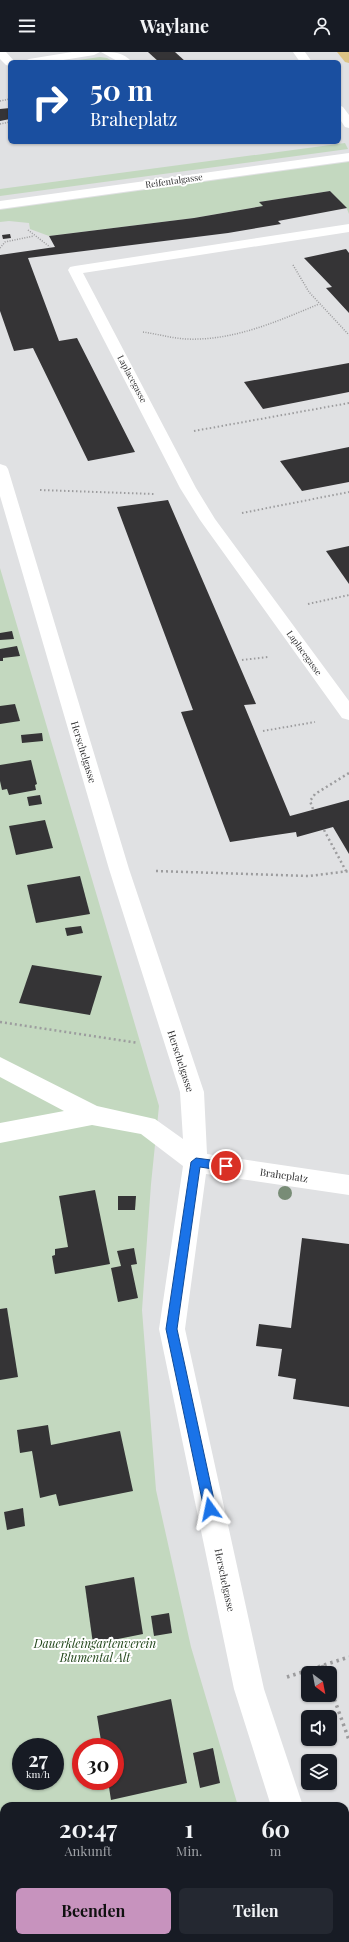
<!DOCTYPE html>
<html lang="de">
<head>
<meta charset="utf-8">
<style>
	:root { --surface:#171b24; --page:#242831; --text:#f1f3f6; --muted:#9ea1a6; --accent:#c793be }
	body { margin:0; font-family:"Playfair Display",serif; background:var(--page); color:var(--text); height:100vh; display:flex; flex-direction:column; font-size:15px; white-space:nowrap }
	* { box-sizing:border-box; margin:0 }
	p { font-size:13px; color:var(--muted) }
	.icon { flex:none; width:22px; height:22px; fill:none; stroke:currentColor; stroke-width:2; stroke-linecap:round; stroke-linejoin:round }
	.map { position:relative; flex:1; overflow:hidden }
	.sheet { position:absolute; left:0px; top:1750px; width:349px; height:140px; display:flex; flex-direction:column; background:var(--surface); border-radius:12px 12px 0 0; box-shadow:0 1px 3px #0004 }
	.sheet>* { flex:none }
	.guide { position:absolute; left:8px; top:8px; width:333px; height:84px; border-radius:6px; box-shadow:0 1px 3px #0004; background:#1a4fa0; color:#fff; overflow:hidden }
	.needle { width:26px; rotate:148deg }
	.tools { position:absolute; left:301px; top:1614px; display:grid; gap:8px }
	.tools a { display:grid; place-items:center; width:36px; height:36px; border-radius:6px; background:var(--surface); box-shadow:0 1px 3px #0004; font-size:20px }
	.speed { position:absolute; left:12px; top:1686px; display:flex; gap:8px; font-size:20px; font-weight:700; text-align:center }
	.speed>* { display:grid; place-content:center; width:52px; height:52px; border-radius:50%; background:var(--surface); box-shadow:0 1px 3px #0004; line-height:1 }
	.speed small { font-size:10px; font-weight:400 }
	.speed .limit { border:6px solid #d22; background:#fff; color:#111 }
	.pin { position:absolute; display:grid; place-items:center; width:34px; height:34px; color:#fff; margin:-17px; border:2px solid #fff; border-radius:50%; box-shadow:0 1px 4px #0007 }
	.me { position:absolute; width:44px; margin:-22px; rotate:348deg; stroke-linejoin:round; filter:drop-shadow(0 0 3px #0008) }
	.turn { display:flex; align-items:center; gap:14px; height:84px; padding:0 16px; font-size:18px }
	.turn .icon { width:52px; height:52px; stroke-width:2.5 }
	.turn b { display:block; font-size:28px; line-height:34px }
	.eta { display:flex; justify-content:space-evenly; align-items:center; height:68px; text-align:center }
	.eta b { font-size:24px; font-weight:700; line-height:28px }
	.cta { display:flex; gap:8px; margin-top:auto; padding:8px 16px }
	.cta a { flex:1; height:46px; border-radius:6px; background:var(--accent); color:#111; font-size:16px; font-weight:700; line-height:46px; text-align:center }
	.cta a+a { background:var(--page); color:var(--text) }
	header { display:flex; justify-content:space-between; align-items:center; height:52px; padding:0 16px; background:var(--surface); font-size:18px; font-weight:700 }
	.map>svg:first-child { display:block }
	.green { fill:#c3d8bf; fill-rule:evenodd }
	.building { fill:#353436 }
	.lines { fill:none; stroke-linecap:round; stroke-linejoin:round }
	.path-far3 { stroke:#9c9c9e; stroke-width:1.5; stroke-dasharray:1 1.5; stroke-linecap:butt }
	.path-far2 { stroke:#9c9c9e; stroke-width:2; stroke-dasharray:1.5 2.5; stroke-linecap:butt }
	.path-far1 { stroke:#9c9c9e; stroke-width:2.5; stroke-dasharray:2 3; stroke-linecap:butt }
	.path { stroke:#9c9c9e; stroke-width:3.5; stroke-dasharray:2.5 4; stroke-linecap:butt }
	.minor { fill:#fff; fill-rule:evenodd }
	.major { fill:#ddc485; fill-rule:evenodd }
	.tree { fill:#788c76 }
	.route { fill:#1a73e8; stroke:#114b97 }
	.labels { text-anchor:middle; stroke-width:4; stroke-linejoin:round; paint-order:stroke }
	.far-street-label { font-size:9px; fill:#2d2d2e; stroke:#fff }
	.street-label { font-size:10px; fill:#2d2d2e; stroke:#fff }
	.near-park-label { font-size:12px; font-style:italic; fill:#23471c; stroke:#fff }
</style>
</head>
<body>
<header><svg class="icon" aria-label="menu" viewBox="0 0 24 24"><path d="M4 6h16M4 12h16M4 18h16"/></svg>Waylane<svg class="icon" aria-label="person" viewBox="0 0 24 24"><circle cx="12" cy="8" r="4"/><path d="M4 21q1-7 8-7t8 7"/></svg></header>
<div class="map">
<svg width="349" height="1890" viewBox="0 0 349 1890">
	<rect width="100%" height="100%" fill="#e0e1e3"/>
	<g class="green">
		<path d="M100,5L107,6L114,10H64Z"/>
		<path d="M345,91L348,97L0,144V137Z"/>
		<path d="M349,110V162L347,157L330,139L260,150L263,154L194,166L49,184L30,177L29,171L9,169L0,170V158Z"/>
		<path d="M0,516L159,1054L151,1132L142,1258L156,1438L191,1595L238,1754H4V1886H277L278,1890H0ZM21,1695H55V1729H21ZM81,1695H115V1729H81Z"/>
	</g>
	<g class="building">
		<path d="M148,0H175L186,10H159Z"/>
		<path d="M10,56V67L0,69V57Z"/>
		<path d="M330,139L347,156L278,169L281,172L228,181L28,206L59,289L77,286L135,400L88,409L33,296L14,299L0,259V203L55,195L49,184L194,166L263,154L259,150Z"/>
		<path d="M10,182L11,186L3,187L2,183Z"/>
		<path d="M346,197L349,201V261L326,236L332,235L304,206Z"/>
		<path d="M349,311V340L263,357L244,330Z"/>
		<path d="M349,395V430L302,439L280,409Z"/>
		<path d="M168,448L256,652L244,653L290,764L349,748V802L333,775L297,785L296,780L230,790L181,660L193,658L117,455Z"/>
		<path d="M349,494V532L326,499Z"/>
		<path d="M12,579L14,587L0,588V581Z"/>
		<path d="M17,594L20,604L3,606V609H0V597Z"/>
		<path d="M15,652L20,669L0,672V654Z"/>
		<path d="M42,681L43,689L22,691L21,683Z"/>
		<path d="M31,708L37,732L35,733L36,738L9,743L7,737L2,738L0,729V713Z"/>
		<path d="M40,743L42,752L29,754L27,745Z"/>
		<path d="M45,768L53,796L16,803L9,774Z"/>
		<path d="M80,824L90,862L36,871L27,833Z"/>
		<path d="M81,874L83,881L67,884L65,876Z"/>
		<path d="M32,913L102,924L90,963L19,951Z"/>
		<path d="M95,1138L110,1212L55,1222L52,1204L55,1203V1197L68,1195L59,1144Z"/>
		<path d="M118,1144H136L135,1158H118Z"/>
		<path d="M302,1186L349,1192V1355L293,1347L296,1327L278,1324L282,1297L256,1294L259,1272L291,1276Z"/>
		<path d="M134,1196L137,1212L131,1213L138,1246L118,1250L111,1216L121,1214L117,1199Z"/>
		<path d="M7,1256L18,1325L0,1328V1257Z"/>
		<path d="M48,1373L51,1393L120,1379L133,1439L59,1454L56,1442L40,1446L32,1399L20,1401L17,1378Z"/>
		<path d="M23,1456L25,1474L7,1478L4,1460Z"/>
		<path d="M134,1525L143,1582L93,1592L85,1534Z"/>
		<path d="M169,1561L172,1581L154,1584L151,1564Z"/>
		<path d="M171,1647L187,1731L111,1748L108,1729H115V1695H102L97,1664Z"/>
		<path d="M213,1696L220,1731L200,1736L193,1701Z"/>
		<path d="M167,1886H253L254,1890H168Z"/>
	</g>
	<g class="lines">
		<g class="path-far3">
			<path d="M0,49L10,47"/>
			<path d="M0,72L10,70"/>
			<path d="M28,178L50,195"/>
			<path d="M0,196L5,190L34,184"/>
			<path d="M293,213L309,240L349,283"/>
			<path d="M143,280C157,282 171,286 186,287C233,289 276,270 319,252"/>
		</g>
		<g class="path-far2">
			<path d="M194,379L349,351"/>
			<path d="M40,438L154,442"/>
			<path d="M242,461L349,440"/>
			<path d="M308,552L349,543"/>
			<path d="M242,608L268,605"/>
			<path d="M263,679L315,670"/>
		</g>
		<g class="path-far1">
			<path d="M313,757L310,749L315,742L349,721"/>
			<path d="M324,778L346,819"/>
			<path d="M156,819L309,824L349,819"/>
			<path d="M0,970L138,991"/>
		</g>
		<g class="path">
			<path d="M322,1613L325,1621"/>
			<path d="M287,1625L349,1605"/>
			<path d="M330,1635L349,1688"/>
			<path d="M0,1849L4,1877"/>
			<path d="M5,1886L6,1890"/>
		</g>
		<g class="minor">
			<path d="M0,0H6L15,10H10V14L6,13L0,7Z"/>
			<path d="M72,0H100L94,3L51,10H23L29,7Z"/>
			<path d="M101,0C114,0 123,0 132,10H119Z"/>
			<path d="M293,0H305L312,10H300Z"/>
			<path d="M339,53L343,55L349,63V76L345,75L339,66Z"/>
			<path d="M349,101V109L0,157V149Z"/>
			<path d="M349,172V180L83,221L196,436L215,467L349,649V668L342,666L200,468L180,436L68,218L70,215L75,214Z"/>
			<path d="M0,412L6,414L8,417L129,817L204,1040L207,1102L349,1123V1143L206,1122L185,1277L264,1637L303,1754H271L234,1637L159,1277L183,1114L141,1082L92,1073L0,1091V1071L64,1059L0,1025V1005L97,1054L155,1067L183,1087L180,1040L109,817L0,444Z"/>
			<path d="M345,1883L347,1890H315L314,1886H345Z"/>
		</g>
		<path class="major" d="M337,0H349V11L345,10Z"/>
	</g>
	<circle class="tree" cx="285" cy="1141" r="7"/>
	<path class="route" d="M196,1106L226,1110L231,1114L226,1119L200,1115L177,1277L216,1457L214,1461L210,1462L206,1461L204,1457L166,1277L191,1110Z"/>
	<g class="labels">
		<g class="far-street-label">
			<text transform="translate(174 129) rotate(-8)" y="3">Reifentalgasse</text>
			<text transform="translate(132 327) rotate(62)" y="3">Laplacegasse</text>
			<text transform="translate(304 601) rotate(54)" y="3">Laplacegasse</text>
		</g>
		<g class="street-label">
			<text transform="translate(84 700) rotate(73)" y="4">Herschelgasse</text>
			<text transform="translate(181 1009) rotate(72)" y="4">Herschelgasse</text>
			<text transform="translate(284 1123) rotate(8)" y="4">Braheplatz</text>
			<text transform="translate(225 1528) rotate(78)" y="4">Herschelgasse</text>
		</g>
		<g class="near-park-label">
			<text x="95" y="1596">Dauerkleingartenverein<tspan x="95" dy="14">Blumental Alt</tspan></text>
		</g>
	</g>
</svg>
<div class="tools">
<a><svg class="needle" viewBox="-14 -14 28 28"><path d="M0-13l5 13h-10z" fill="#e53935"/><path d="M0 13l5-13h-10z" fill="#9ea1a6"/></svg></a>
<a><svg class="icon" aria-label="sound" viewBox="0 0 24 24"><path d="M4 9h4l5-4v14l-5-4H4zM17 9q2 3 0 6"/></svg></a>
<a><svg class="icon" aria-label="layers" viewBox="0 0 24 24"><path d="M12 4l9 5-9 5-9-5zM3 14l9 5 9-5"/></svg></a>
</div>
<div class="speed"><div>27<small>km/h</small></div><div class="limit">30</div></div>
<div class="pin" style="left:226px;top:1114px;background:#d93025"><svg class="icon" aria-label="arrive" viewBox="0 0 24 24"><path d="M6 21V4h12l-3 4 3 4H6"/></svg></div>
<svg class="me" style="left:210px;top:1457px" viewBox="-20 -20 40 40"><path d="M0-17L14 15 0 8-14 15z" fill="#1a73e8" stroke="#fff" stroke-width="4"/></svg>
<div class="guide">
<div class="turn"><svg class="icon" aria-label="right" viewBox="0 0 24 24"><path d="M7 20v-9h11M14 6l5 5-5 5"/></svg><div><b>50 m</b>Braheplatz</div></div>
</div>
<section class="sheet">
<div class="eta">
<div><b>20:47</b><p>Ankunft</p></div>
<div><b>1</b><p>Min.</p></div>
<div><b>60</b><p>m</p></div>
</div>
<div class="cta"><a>Beenden</a><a>Teilen</a></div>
</section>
</div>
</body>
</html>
